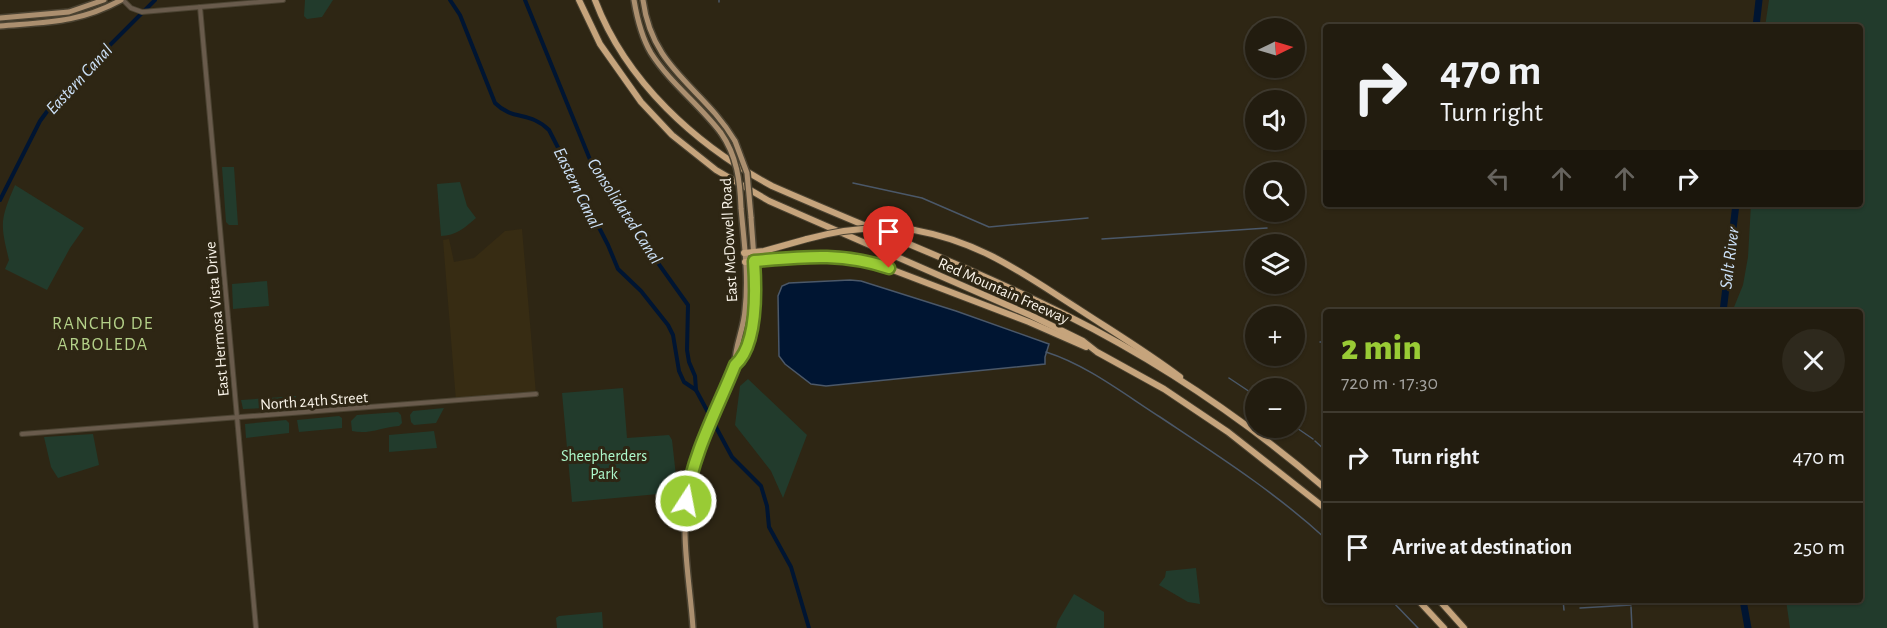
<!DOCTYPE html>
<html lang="en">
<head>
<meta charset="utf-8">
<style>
	:root { --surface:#221c0f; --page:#2e291d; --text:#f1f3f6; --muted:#a2a19e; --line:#3f3a2f; --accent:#99cb35 }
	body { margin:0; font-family:"Alegreya Sans",sans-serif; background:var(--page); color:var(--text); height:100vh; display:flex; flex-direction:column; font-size:22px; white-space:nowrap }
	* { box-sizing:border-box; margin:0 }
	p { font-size:20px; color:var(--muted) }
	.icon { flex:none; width:33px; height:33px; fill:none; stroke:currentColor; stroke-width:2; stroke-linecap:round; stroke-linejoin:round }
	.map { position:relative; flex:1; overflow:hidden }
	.drawer { position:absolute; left:1323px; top:309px; width:540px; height:294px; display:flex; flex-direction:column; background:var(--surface); border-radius:6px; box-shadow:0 2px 4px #0004,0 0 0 2px var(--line) }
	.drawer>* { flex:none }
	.top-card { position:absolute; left:1323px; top:24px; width:540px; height:183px; border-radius:6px; box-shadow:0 2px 4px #0004,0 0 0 2px var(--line); background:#221c0f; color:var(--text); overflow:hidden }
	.needle { width:39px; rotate:85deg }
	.fabs { position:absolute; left:1245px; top:18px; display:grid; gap:12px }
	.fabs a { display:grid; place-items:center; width:60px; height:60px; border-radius:50%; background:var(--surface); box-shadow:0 2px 4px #0004,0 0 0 2px var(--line); font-size:30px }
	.pin { position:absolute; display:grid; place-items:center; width:51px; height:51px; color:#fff; margin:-62px -26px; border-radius:50% 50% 50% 0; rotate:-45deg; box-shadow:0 0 6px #0007 }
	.pin .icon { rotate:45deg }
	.me { position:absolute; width:66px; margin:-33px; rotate:11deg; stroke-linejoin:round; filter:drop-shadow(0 0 4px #0008) }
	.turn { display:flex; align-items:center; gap:21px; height:126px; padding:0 18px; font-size:27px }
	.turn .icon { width:78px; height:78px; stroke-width:2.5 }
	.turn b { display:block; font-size:42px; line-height:51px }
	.lanes { display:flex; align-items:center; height:57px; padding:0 18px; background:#0003; justify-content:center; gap:30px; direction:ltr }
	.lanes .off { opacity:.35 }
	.round { display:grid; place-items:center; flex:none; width:63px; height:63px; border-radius:32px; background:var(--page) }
	.head { display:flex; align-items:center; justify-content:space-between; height:102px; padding:0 18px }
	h1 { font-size:36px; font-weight:800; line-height:45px; color:var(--accent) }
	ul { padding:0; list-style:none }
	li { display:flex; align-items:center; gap:18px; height:90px; padding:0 18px; border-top:2px solid var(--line) }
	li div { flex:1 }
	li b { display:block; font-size:22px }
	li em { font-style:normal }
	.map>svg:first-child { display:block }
	.built { fill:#372c13 }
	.green { fill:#223b2c }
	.water { fill:#001532; stroke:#4b5869; stroke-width:1.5 }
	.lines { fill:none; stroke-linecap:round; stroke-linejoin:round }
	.stream { stroke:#4b5869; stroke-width:1.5 }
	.canal { stroke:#001532; stroke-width:4 }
	.river { stroke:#001532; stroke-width:7 }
	.minor-casing { stroke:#4b4332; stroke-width:6 }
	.major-casing { stroke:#4b4332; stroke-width:8 }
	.highway-casing { stroke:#4b4332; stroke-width:8 }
	.minor { stroke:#695b4c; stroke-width:4 }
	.major { stroke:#ab8f6f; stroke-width:5 }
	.highway { stroke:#c6a47c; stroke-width:6 }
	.major-bridge-casing { stroke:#4b4332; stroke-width:8; stroke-linecap:butt }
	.highway-bridge-casing { stroke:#4b4332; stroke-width:8; stroke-linecap:butt }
	.major-bridge { stroke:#ab8f6f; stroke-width:5 }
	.highway-bridge { stroke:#c6a47c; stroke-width:6 }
	.route-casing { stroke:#638422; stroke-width:15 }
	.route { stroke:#99cb35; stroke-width:10 }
	.labels { text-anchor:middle; stroke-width:6; stroke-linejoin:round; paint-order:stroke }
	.street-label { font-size:16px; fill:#faf4e9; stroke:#2e2614 }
	.park-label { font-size:16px; fill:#adf8cb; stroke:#2e2614 }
	.water-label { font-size:18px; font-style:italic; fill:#cde2f9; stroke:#2e2614 }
	.neighbourhood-label { font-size:18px; letter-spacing:1.5px; fill:#b4d189; stroke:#2e2614 }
</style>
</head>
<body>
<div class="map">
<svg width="1887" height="628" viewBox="0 0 1887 628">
	<rect width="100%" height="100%" fill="#2e2614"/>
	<path class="built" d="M522,229L536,394L456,401L443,240L449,239L454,262L474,258L505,231Z"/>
	<g class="green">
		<path d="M305,0H333L322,17L307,19L304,16Z"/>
		<path d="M1769,0H1887V628H1790L1786,600H1860V312H1732L1743,285L1748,257L1751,204H1860V27H1765Z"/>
		<path d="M222,167H234L238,225H229L226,222Z"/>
		<path d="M460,182L467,206L476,218C466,227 455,236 441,236L437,184Z"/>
		<path d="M15,185L84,228L70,248L47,290L5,269L9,260C0,223 0,220 15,185Z"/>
		<path d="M267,281L269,306L233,309L232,284Z"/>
		<path d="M748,379L807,435L783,498L771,471L735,425L740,386Z"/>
		<path d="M623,388L627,438L669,435L672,440L676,476H683L680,492L572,502L562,393Z"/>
		<path d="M296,396L297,407L243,409L241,400Z"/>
		<path d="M444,408L436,423L414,425L411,422L410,415L413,411Z"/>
		<path d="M398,412L401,415L402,423L399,426C383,427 368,435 352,431L351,421L357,415Z"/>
		<path d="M339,416L342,418V428L299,432L297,420Z"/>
		<path d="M286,420L289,423V433L246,438L245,424Z"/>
		<path d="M434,431L437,448L389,452V435Z"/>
		<path d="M93,434L99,465L58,478L51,467L44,437Z"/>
		<path d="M1196,568L1200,604L1188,602L1159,585L1165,577L1166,571Z"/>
		<path d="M1074,594L1104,612V628H1056L1058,621Z"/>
		<path d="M602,612L603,628H557L556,618L559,616Z"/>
	</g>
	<path class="water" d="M850,280L861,281L956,311L1049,344L1045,357V364L826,386L811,384L785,364L779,356L778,296L782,286L789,283Z"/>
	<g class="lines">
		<g class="stream">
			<path d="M719,0V2"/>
			<path d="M853,183L922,198L989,227L1088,218"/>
			<path d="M1102,239L1267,228"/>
			<path d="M1320,342H1326"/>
			<path d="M1046,352C1087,365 1124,394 1160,417C1217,455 1275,492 1326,539"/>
			<path d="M1229,378L1256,396"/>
			<path d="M1294,426L1313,439"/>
			<path d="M1315,441L1326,451"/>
			<path d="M1391,600L1418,628"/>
			<path d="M1563,600L1564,610"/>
			<path d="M1631,607L1632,628"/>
			<path d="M1580,608L1631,605"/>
		</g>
		<g class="canal">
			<path d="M450,0L460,15L495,103C513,121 530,111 549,130L608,245L618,269L641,291L668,325L673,335L679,371L684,382L696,390"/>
			<path d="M525,0L591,162L618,207L688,305L687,350L689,362L695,376L696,390L732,457L761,486L767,506L769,527L791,567L809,628"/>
			<path d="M0,200L40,121L57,98L155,0"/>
		</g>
		<g class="river">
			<path d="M1756,27L1759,0"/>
			<path d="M1723,312L1736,204"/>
			<path d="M1743,600L1748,628"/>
		</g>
		<defs>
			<g id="minor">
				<path d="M123,0L131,8L142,12L283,0"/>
				<path d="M200,7L256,628"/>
				<path d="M22,434L536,394"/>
			</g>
			<g id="major">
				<path d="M634,0C637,18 641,36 651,53C670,83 700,105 721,133"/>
				<path d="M643,0C652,70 703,87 735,141"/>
				<path d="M0,18L69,12L104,0"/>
				<path d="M0,26C47,22 79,23 121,0"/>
				<path d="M735,365C734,347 744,329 745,310C749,276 744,242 741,208"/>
				<path d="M693,628C690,583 680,535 688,490C695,447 718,405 735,365C765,338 753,254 751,217"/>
			</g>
			<g id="highway">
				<path d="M579,0L600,44L641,102L672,135L716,170L769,201L1032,316L1083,341L1097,352L1164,389L1228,432L1326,509"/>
				<path d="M595,0C626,82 696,145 772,186C870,229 970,267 1066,315C1160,362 1247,421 1326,489"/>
				<path d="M914,230C981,242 1022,273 1077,308C1112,331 1147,352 1180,377"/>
				<path d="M744,253L764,251L807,239"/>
				<path d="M745,262L816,256L838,257L872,262L1029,322L1086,347"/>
				<path d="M1418,600L1444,628"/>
				<path d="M1439,600L1464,628"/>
			</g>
		</defs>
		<use href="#minor" class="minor-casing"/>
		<use href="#major" class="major-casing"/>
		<use href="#highway" class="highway-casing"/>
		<use href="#minor" class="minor"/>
		<use href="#major" class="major"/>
		<use href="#highway" class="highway"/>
		<defs>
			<g id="major-bridge">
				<path d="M721,133C737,156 740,181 741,208"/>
				<path d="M735,141L747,173L751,217"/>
			</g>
			<path id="highway-bridge" d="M807,239C843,229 877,225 914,230"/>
		</defs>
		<use href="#major-bridge" class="major-bridge-casing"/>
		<use href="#highway-bridge" class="highway-bridge-casing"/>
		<use href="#major-bridge" class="major-bridge"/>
		<use href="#highway-bridge" class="highway-bridge"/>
	</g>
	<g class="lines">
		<defs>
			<path id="route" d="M686,501C693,453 717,410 735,365C758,345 756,290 754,261C803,257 841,252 889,268"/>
		</defs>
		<use href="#route" class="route-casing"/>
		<use href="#route" class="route"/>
	</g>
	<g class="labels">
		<g class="street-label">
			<text transform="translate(728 240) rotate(-93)" y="6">East McDowell Road</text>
			<text transform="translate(1004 290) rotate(24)" y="6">Red Mountain Freeway</text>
			<text transform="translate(216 319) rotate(-95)" y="6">East Hermosa Vista Drive</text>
			<text transform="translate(314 400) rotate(-4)" y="6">North 24th Street</text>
		</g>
		<g class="park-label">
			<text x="604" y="461">Sheepherders<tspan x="604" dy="18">Park</tspan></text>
		</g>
		<g class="water-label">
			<text transform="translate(79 79) rotate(-47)" y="6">Eastern Canal</text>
			<text transform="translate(578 188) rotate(64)" y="6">Eastern Canal</text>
			<text transform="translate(625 211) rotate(57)" y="6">Consolidated Canal</text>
			<text transform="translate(1729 258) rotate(-83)" y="6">Salt River</text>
		</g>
		<g class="neighbourhood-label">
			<text x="103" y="329">RANCHO DE<tspan x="103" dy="21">ARBOLEDA</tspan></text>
		</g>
	</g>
</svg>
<div class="fabs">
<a><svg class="needle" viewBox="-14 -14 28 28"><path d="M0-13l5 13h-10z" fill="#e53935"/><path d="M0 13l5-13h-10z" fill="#a2a19e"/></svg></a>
<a><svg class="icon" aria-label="sound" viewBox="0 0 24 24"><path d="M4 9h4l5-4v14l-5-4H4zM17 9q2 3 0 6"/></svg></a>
<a><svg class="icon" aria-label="search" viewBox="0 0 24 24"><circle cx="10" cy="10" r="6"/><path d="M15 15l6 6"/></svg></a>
<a><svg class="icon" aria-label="layers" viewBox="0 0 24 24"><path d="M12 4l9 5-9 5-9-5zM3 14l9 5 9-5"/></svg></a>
<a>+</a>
<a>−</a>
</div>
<div class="pin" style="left:889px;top:268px;background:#d93025"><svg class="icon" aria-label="arrive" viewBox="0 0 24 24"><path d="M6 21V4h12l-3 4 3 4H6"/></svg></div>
<svg class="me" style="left:686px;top:501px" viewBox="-20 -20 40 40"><circle r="17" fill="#99cb35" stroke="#fff" stroke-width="3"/><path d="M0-11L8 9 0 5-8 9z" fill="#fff"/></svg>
<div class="top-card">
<div class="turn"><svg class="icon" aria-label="right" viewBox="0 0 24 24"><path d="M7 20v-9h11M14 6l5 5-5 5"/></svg><div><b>470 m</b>Turn right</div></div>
<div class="lanes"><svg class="icon off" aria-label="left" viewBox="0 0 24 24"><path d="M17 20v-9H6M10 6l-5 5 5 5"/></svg><svg class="icon off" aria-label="ahead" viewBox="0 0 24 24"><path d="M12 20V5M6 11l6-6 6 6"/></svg><svg class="icon off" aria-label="ahead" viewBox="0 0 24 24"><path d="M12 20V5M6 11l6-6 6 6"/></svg><svg class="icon" aria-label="right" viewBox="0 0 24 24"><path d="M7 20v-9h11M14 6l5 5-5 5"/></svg></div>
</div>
<section class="drawer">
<div class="head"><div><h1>2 min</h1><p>720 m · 17:30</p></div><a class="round"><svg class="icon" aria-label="close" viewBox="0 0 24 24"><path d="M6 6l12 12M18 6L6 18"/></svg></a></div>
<ul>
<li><svg class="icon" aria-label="right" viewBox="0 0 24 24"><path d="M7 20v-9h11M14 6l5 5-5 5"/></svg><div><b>Turn right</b></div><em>470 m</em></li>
<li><svg class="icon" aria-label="arrive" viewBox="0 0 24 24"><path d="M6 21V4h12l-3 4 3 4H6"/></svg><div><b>Arrive at destination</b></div><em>250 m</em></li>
</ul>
</section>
</div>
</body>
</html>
